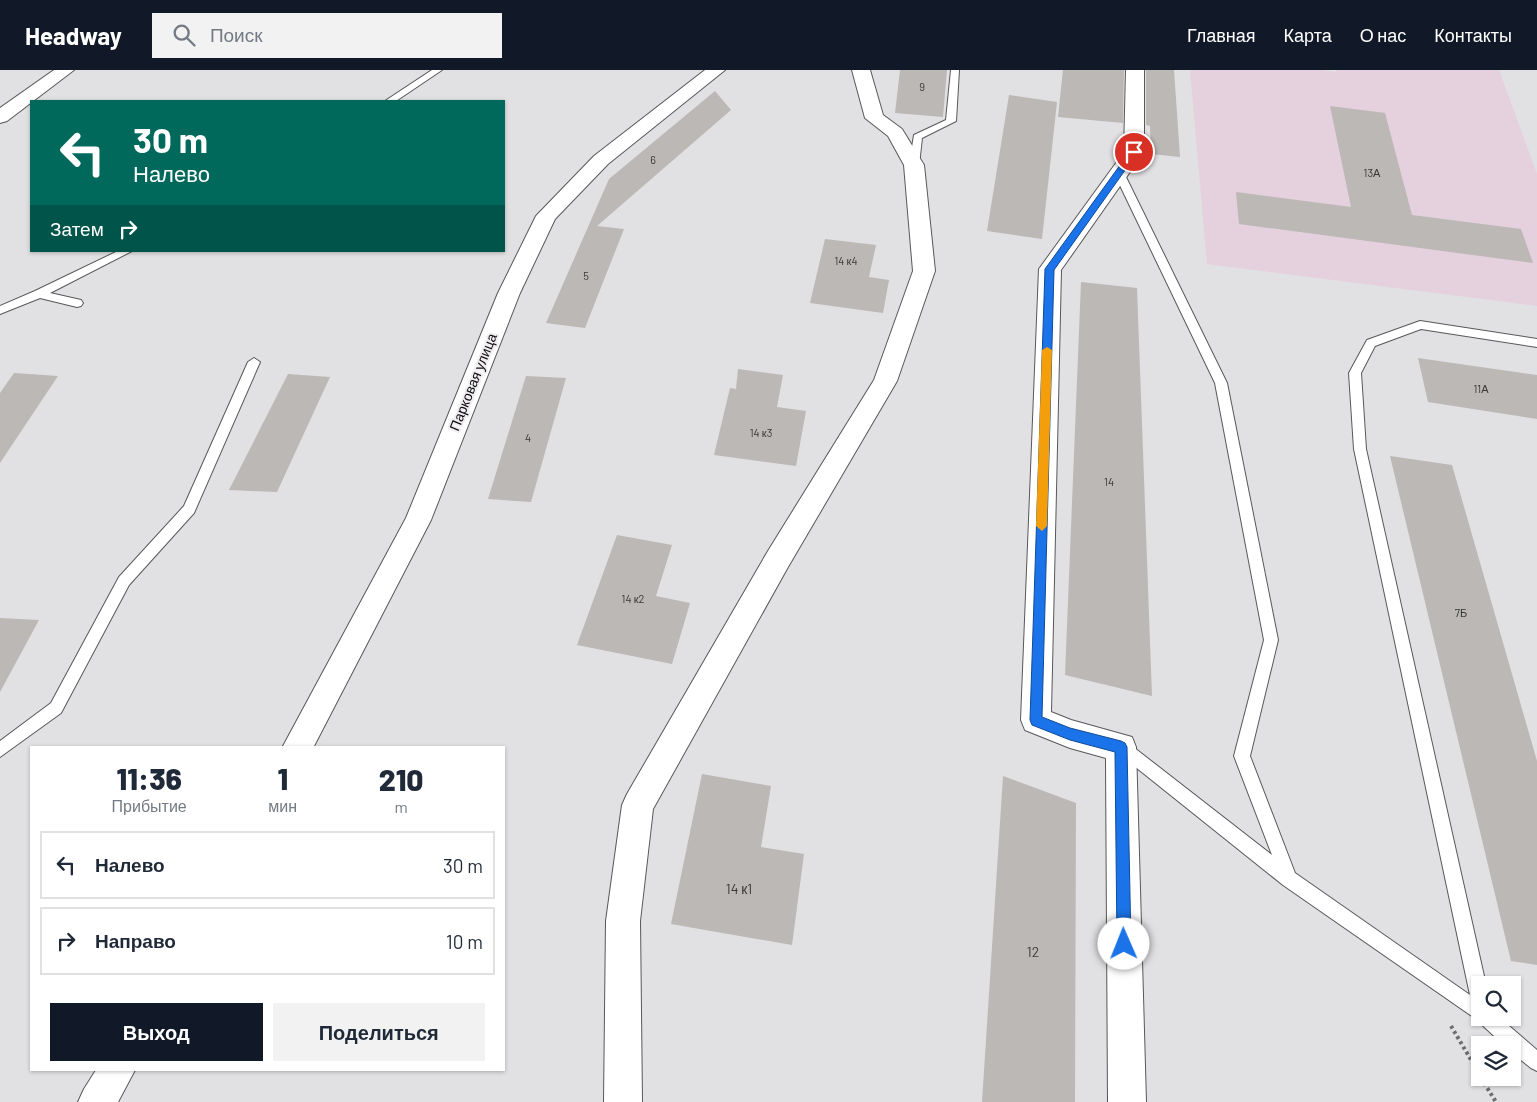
<!DOCTYPE html>
<html lang="ru">
<head>
<meta charset="utf-8">
<style>
	:root { --surface:#fff; --page:#f2f2f3; --text:#1f2937; --muted:#747a83; --line:#e0e1e3; --accent:#111827 }
	body { margin:0; font-family:Barlow,sans-serif; background:var(--page); color:var(--text); height:100vh; display:flex; flex-direction:column; font-size:19px; white-space:nowrap }
	* { box-sizing:border-box; margin:0 }
	p { font-size:16px; color:var(--muted) }
	.icon { flex:none; width:28px; height:28px; fill:none; stroke:currentColor; stroke-width:2; stroke-linecap:round; stroke-linejoin:round }
	.map { position:relative; flex:1; overflow:hidden }
	.details { position:absolute; left:30px; top:676px; width:475px; height:325px; display:flex; flex-direction:column; background:var(--surface); border-radius:0px; box-shadow:0 1px 4px #0004 }
	.details>* { flex:none }
	.hud { position:absolute; left:30px; top:30px; width:475px; height:152px; border-radius:0px; box-shadow:0 1px 4px #0004; background:#00695c; color:#fff; overflow:hidden }
	.fabs { position:absolute; left:1471px; top:906px; display:grid; gap:10px }
	.fabs a { display:grid; place-items:center; width:50px; height:50px; border-radius:0px; background:var(--surface); box-shadow:0 1px 4px #0004; font-size:25px }
	.pin { position:absolute; display:grid; place-items:center; width:42px; height:42px; color:#fff; margin:-21px; border:2px solid #fff; border-radius:50%; box-shadow:0 1px 5px #0007 }
	.me { position:absolute; width:55px; margin:-28px; rotate:359deg; stroke-linejoin:round; filter:drop-shadow(0 0 4px #0008) }
	.turn { display:flex; align-items:center; gap:18px; height:105px; padding:0 20px; font-size:22px }
	.turn .icon { width:65px; height:65px; stroke-width:2.5 }
	.turn b { display:block; font-size:35px; line-height:42px }
	.then { display:flex; align-items:center; height:48px; padding:0 20px; background:#0003; gap:10px; font-size:19px }
	.eta { display:flex; justify-content:space-evenly; align-items:center; height:85px; text-align:center }
	.eta b { font-size:30px; font-weight:800; line-height:35px }
	.primary-button { display:flex; gap:10px; margin-top:auto; padding:10px 20px }
	.primary-button a { flex:1; height:58px; border-radius:0px; background:var(--accent); color:#fff; font-size:20px; font-weight:800; line-height:58px; text-align:center }
	.primary-button a+a { background:var(--page); color:var(--text) }
	ul { padding:0; list-style:none }
	li { display:flex; align-items:center; gap:15px; height:68px; margin:0 10px 8px; padding:0 10px; border:2px solid var(--line); border-radius:0px }
	li div { flex:1 }
	li b { display:block; font-size:19px }
	li em { font-style:normal }
	header { display:flex; align-items:center; gap:30px; box-sizing:border-box; height:70px; padding:0 25px; background:var(--accent); color:#fff }
	header strong { font-size:24px }
	nav { display:flex; gap:28px; margin-inline-start:auto; font-size:18px }
	.search { width:350px; height:45px; background:var(--page); display:flex; align-items:center; gap:12px; box-sizing:border-box; padding:0 18px; border-radius:0px; color:var(--muted); font-size:19px }
	.map>svg:first-child { display:block }
	.education { fill:#e5d0dd }
	.building { fill:#bbb8b6 }
	.lines { fill:none; stroke-linecap:round; stroke-linejoin:round }
	.service-casing { stroke:#585759; stroke-width:2 }
	.minor-casing { stroke:#585759; stroke-width:2 }
	.path { stroke:#6e6d6f; stroke-width:4; stroke-dasharray:3 3; stroke-linecap:butt }
	.service { fill:#fff; fill-rule:evenodd }
	.minor { fill:#fff; fill-rule:evenodd }
	.route { fill:#1a73e8; stroke:#114b97 }
	.slow { fill:#f59e0b }
	.labels { text-anchor:middle; stroke-width:4; stroke-linejoin:round; paint-order:stroke }
	.number-label { font-size:11px; fill:#383837 }
	.street-label { font-size:14px; fill:#0d0d0d; stroke:#efedf0 }
	.near-number-label { font-size:14px; fill:#383837 }
</style>
</head>
<body>
<header>
<strong>Headway</strong>
<div class="search"><svg class="icon" aria-label="search" viewBox="0 0 24 24"><circle cx="10" cy="10" r="6"/><path d="M15 15l6 6"/></svg>Поиск</div>
<nav><a>Главная</a><a>Карта</a><a>О нас</a><a>Контакты</a></nav>
</header>
<div class="map">
<svg width="1537" height="1032" viewBox="0 0 1537 1032">
	<rect width="100%" height="100%" fill="#e1e0e3"/>
	<path class="education" d="M1190,0H1321L1336,2L1337,0H1499L1537,104V236L1207,194Z"/>
	<g class="building">
		<path d="M900,0H947L943,47L895,43Z"/>
		<path d="M1063,0H1124L1123,53L1058,47Z"/>
		<path d="M1146,0H1174L1180,87L1151,84L1150,56L1146,55Z"/>
		<path d="M715,21L731,40L597,156L624,159L585,258L546,253L609,109Z"/>
		<path d="M1009,25L1057,32L1042,169L987,161Z"/>
		<path d="M1330,36L1385,43L1412,145L1521,159L1533,193L1239,154L1236,122L1351,137Z"/>
		<path d="M825,169L876,175L869,207L889,210L883,243L810,233Z"/>
		<path d="M1081,212L1137,218L1152,626L1065,605Z"/>
		<path d="M1418,288L1537,305V349L1428,332Z"/>
		<path d="M738,299L783,305L777,337L806,341L796,396L714,385L730,318L736,319Z"/>
		<path d="M14,303L58,306L0,393V323Z"/>
		<path d="M288,304L330,307L277,422L229,420Z"/>
		<path d="M526,306L566,308L531,432L488,429Z"/>
		<path d="M1390,386L1452,395L1537,691V895L1511,891Z"/>
		<path d="M617,465L672,475L656,526L690,533L672,594L577,575Z"/>
		<path d="M0,548L39,550L0,622Z"/>
		<path d="M702,704L771,716L761,777L804,784L792,875L671,854Z"/>
		<path d="M1003,706L1076,733L1075,1032H982Z"/>
	</g>
	<g class="lines">
		<defs>
			<g id="service">
				<path d="M432,0H442L396,31H385Z"/>
				<path d="M951,0H959L956,51L922,68L919,95L917,97H911L909,95L914,65L946,50Z"/>
				<path d="M1119,100L1124,103L1227,313L1278,570L1250,686L1295,803L1470,925L1354,379L1349,303L1367,270L1420,251L1537,269V277L1421,259L1375,276L1361,303L1366,379L1486,915H1480V948H1500L1537,980V1001L1531,998L1512,983V975H1504L1481,954L1479,951L1283,815L1118,683L1115,678L1118,673L1123,671L1128,673L1272,785L1234,686L1264,570L1215,313L1114,103Z"/>
				<path d="M118,181H132L50,223L81,230L83,233L81,236L77,237L40,228L0,244V236L35,221Z"/>
				<path d="M254,288L260,292L194,443L129,515L61,643L0,687V671L51,633L119,507L184,436L248,292Z"/>
			</g>
			<g id="minor">
				<path d="M54,0H74L7,51L0,53V38Z"/>
				<path d="M705,0H725L608,94L555,149L520,223L431,450L313,678H282L406,448L498,223L536,146L594,86Z"/>
				<path d="M852,0H870L883,45L902,59L924,95L935,201L897,311L788,497L653,739L640,851L642,1032H604L606,851L622,735L627,724L768,481L874,310L913,201L904,95L888,66L865,48Z"/>
				<path d="M1126,0H1144V82L1061,200L1051,642L1071,650L1132,667L1136,677L1146,1032H1108L1106,688L1070,678L1025,660L1021,650L1039,199L1124,82Z"/>
				<path d="M96,1000H135L118,1032H78L84,1019Z"/>
			</g>
		</defs>
		<use href="#service" class="service-casing"/>
		<use href="#minor" class="minor-casing"/>
		<g class="path">
			<path d="M1451,956L1480,1005"/>
			<path d="M1481,1008L1496,1032"/>
		</g>
		<use href="#service" class="service"/>
		<use href="#minor" class="minor"/>
	</g>
	<path class="route" d="M1131,80L1138,82L1054,200L1042,647L1070,658L1121,671L1125,673L1127,677L1131,874L1129,879L1124,881L1119,879L1117,874L1115,682L1070,670L1032,655L1030,650L1045,199Z"/>
	<path class="slow" d="M1047,277L1052,280L1047,456L1042,461L1036,456L1042,280Z"/>
	<g class="labels">
		<g class="number-label">
			<text x="922" y="21">9</text>
			<text x="653" y="94">6</text>
			<text x="1372" y="107">13А</text>
			<text x="846" y="195">14 к4</text>
			<text x="586" y="210">5</text>
			<text x="1481" y="323">11А</text>
			<text x="761" y="367">14 к3</text>
			<text x="528" y="372">4</text>
			<text x="1109" y="416">14</text>
			<text x="633" y="533">14 к2</text>
			<text x="1461" y="547">7Б</text>
		</g>
		<g class="street-label">
			<text transform="translate(473 312) rotate(-68)" y="5">Парковая улица</text>
		</g>
		<g class="near-number-label">
			<text x="739" y="824">14 к1</text>
			<text x="1033" y="887">12</text>
		</g>
	</g>
</svg>
<div class="fabs">
<a><svg class="icon" aria-label="search" viewBox="0 0 24 24"><circle cx="10" cy="10" r="6"/><path d="M15 15l6 6"/></svg></a>
<a><svg class="icon" aria-label="layers" viewBox="0 0 24 24"><path d="M12 4l9 5-9 5-9-5zM3 14l9 5 9-5"/></svg></a>
</div>
<div class="pin" style="left:1134px;top:82px;background:#d93025"><svg class="icon" aria-label="arrive" viewBox="0 0 24 24"><path d="M6 21V4h12l-3 4 3 4H6"/></svg></div>
<svg class="me" style="left:1124px;top:874px" viewBox="-20 -20 40 40"><circle r="19" fill="#fff"/><path d="M0-13L10 11 0 6-10 11z" fill="#1a73e8"/></svg>
<div class="hud">
<div class="turn"><svg class="icon" aria-label="left" viewBox="0 0 24 24"><path d="M17 20v-9H6M10 6l-5 5 5 5"/></svg><div><b>30 m</b>Налево</div></div>
<div class="then">Затем<svg class="icon" aria-label="right" viewBox="0 0 24 24"><path d="M7 20v-9h11M14 6l5 5-5 5"/></svg></div>
</div>
<section class="details">
<div class="eta">
<div><b>11:36</b><p>Прибытие</p></div>
<div><b>1</b><p>мин</p></div>
<div><b>210</b><p>m</p></div>
</div>
<ul>
<li><svg class="icon" aria-label="left" viewBox="0 0 24 24"><path d="M17 20v-9H6M10 6l-5 5 5 5"/></svg><div><b>Налево</b></div><em>30 m</em></li>
<li><svg class="icon" aria-label="right" viewBox="0 0 24 24"><path d="M7 20v-9h11M14 6l5 5-5 5"/></svg><div><b>Направо</b></div><em>10 m</em></li>
</ul>
<div class="primary-button"><a>Выход</a><a>Поделиться</a></div>
</section>
</div>
</body>
</html>
